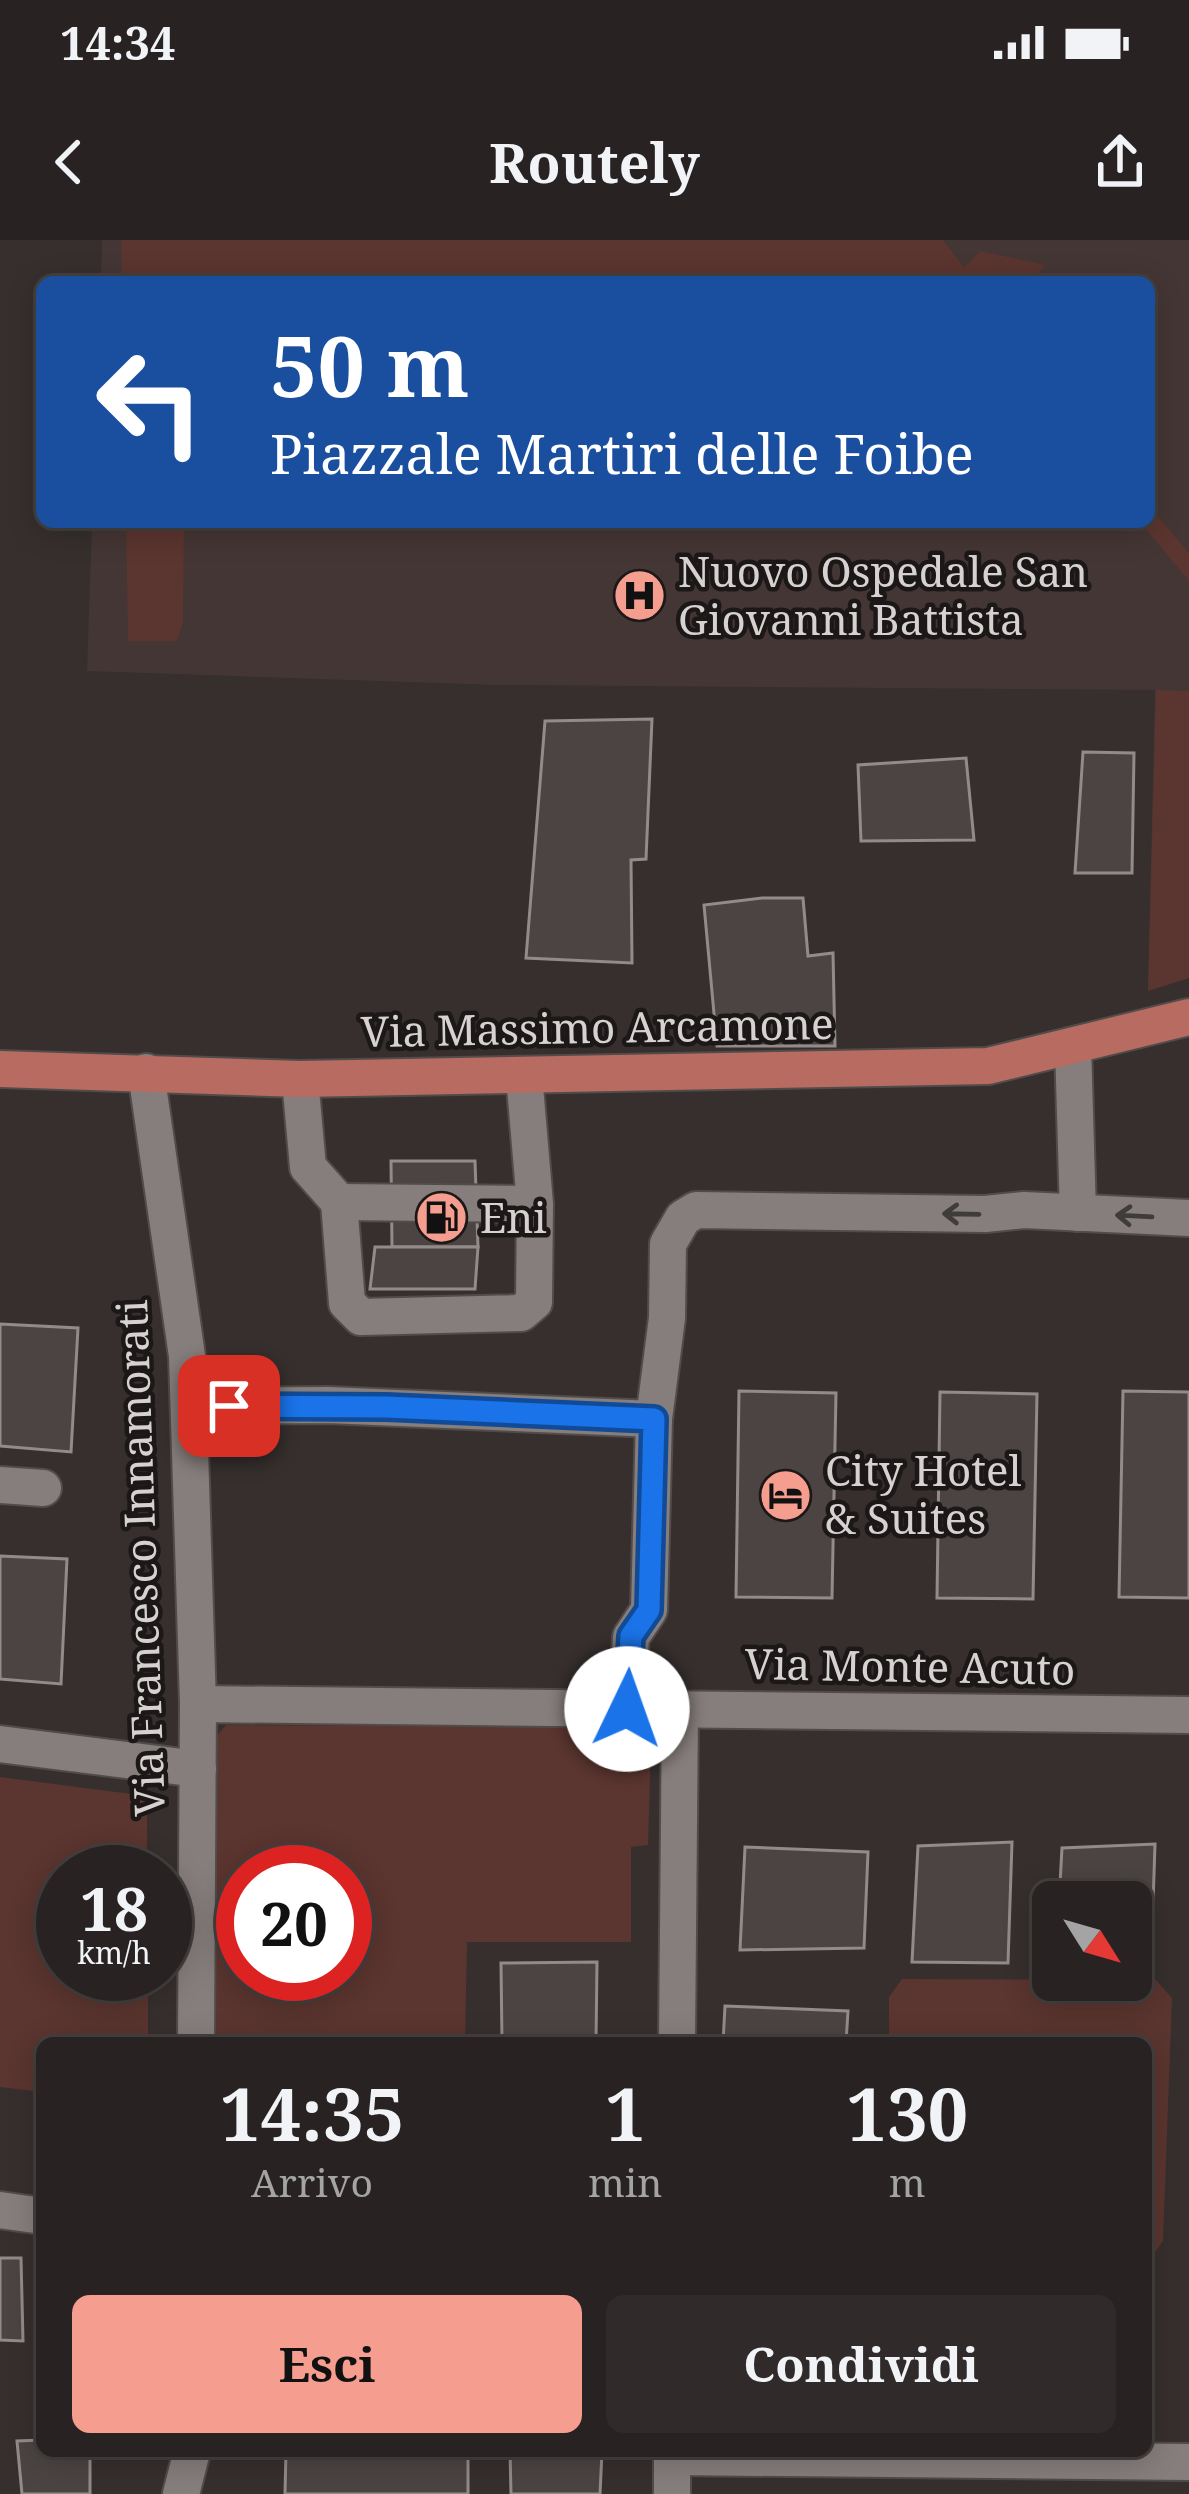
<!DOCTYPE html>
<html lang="it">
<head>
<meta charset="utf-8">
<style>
	:root { --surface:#282322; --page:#302b2a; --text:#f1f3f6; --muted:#a5a4a5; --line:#444040; --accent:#f59d8e }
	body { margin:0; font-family:"Noto Serif",serif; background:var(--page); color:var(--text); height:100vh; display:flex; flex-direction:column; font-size:45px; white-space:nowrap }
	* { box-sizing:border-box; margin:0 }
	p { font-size:39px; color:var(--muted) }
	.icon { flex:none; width:66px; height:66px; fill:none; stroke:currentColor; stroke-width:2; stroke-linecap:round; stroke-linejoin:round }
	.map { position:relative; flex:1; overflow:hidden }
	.details { position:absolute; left:36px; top:1797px; width:1116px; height:420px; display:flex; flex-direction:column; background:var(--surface); border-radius:18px; box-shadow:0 6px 30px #0003,0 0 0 3px var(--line) }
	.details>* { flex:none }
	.hud { position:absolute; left:36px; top:36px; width:1119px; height:252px; border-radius:18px; box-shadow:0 6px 30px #0003,0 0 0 3px var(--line); background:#1a4fa0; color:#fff; overflow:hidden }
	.needle { width:78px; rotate:127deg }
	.tools { position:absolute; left:1032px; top:1641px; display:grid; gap:24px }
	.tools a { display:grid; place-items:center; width:120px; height:120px; border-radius:18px; background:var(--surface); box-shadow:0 6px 30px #0003,0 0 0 3px var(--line); font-size:60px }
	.speed { position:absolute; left:36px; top:1605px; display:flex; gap:24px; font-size:60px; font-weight:700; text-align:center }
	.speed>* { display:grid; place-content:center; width:156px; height:156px; border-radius:50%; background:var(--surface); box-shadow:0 6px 30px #0003,0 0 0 3px var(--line); line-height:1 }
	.speed small { font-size:30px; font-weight:400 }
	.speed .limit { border:18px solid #d22; background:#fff; color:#111 }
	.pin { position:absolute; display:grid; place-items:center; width:102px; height:102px; color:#fff; margin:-51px; border-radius:24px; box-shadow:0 6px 18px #0006 }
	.me { position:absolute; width:132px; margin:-66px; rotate:3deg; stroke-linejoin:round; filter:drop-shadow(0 0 9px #0008) }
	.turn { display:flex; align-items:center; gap:42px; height:252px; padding:0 36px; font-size:54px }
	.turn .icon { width:156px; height:156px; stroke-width:2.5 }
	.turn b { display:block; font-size:84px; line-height:102px }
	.eta { display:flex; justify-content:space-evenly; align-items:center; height:204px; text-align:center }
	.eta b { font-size:72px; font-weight:700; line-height:84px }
	.button { display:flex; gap:24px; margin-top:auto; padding:24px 36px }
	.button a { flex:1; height:138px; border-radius:18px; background:var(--accent); color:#111; font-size:48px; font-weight:700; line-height:138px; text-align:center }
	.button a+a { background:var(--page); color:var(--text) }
	.status { display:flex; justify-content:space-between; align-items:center; height:84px; padding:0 60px; background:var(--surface); direction:ltr }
	.status svg { height:33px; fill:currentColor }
	header { display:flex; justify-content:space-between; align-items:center; height:156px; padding:0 36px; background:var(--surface); font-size:54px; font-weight:700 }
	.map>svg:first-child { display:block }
	.built { fill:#443634 }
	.green { fill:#5b352f; fill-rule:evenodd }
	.building { fill:#4b4443; stroke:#938b89; stroke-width:3 }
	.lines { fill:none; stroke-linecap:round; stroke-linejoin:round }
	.minor-casing { stroke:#514b4a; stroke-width:40 }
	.major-casing { stroke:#514b4a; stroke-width:40 }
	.minor { stroke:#867e7c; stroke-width:36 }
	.major { stroke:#b86b61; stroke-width:36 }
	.oneway { stroke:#403c3a }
	.route-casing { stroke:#114b97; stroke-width:30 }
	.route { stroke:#1a73e8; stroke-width:21 }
	.labels { text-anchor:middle; stroke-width:9; stroke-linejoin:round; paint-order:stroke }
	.poi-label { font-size:42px; fill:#d7d2d1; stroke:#1b1817; text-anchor:start }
	.street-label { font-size:42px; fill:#d7d2d1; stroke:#1b1817 }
</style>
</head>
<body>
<div class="status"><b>14:34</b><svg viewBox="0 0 49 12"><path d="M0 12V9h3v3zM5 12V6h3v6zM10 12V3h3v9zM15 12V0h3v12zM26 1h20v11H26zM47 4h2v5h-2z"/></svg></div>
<header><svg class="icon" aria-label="back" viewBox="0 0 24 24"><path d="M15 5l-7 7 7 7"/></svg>Routely<svg class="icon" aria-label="share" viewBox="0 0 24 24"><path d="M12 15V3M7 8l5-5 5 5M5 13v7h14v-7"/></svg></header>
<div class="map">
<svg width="1189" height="2254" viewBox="0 0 1189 2254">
	<rect width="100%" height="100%" fill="#362f2e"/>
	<path class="built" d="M102,0H1189V738L1148,751L1155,450L496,445L87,431L92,282H1149V42H101Z"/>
	<g class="green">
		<path d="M121,0H943L964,28L980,11L1046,25L1029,42H122Z"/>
		<path d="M1149,266L1189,313V341L1140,282H1149Z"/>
		<path d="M126,282H184L183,382L177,401H128Z"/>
		<path d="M1156,450L1189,451V738L1148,751Z"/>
		<path d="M226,1485L642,1487L651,1506L648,1605L631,1607V1702H467L465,1803H215L214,1499ZM243,1632H345V1734H243Z"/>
		<path d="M0,1537L147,1556V1632H63V1734H148V1803H42V1852L0,1847Z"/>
		<path d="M902,1739L1156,1740L1172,1758L1163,2001L1151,2018L1146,2017V1803H889V1757Z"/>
	</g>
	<g class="building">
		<path d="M652,479L646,619L631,620L632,723L526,718L545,481Z"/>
		<path d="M1083,512L1134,513L1132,633H1075Z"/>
		<path d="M966,518L974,600L861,601L858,525Z"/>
		<path d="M762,658H803L808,716L833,713L835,806H717L704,665Z"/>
		<path d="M391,921H475L478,1007H392Z"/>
		<path d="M375,1007H478L475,1049H370Z"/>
		<path d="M0,1084L78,1088L71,1212L0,1206Z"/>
		<path d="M739,1151L836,1153L832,1358L736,1357Z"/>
		<path d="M1123,1151L1189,1152V1358L1119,1357Z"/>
		<path d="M940,1152L1037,1154L1033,1359L937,1358Z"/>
		<path d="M0,1316L67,1319L61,1444L0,1439Z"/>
		<path d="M1012,1602L1008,1723L912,1722L918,1606Z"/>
		<path d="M1155,1604L1151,1725H1131V1662H1059L1062,1608Z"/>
		<path d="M745,1607L868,1612L864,1708L740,1710Z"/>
		<path d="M597,1722L596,1803H502L501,1723Z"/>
		<path d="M725,1766L848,1771L846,1803H723Z"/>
		<path d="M0,2018H21L23,2101L0,2100Z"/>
		<path d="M1150,2054L1147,2176H1146V2055Z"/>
		<path d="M42,2200V2211H90V2254H22L17,2201Z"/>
		<path d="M286,2211H468V2254H285Z"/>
		<path d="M510,2211H602L600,2254H511Z"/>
	</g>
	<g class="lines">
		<defs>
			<g id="minor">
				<path d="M1073,806L1078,973"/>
				<path d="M146,832L187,1116L198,1464L196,1803"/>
				<path d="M524,835L535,964L534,1062L521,1073L361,1077L347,1063L339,962L535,964"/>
				<path d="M300,839L308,927L339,962"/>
				<path d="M189,1166L328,1165L654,1179L649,1370L631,1397L627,1469"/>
				<path d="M654,1179L667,1078L668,1004L683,978L696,970L985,974L1024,970L1189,978"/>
				<path d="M0,1245L43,1248"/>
				<path d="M198,1464L1189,1475"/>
				<path d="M0,1504L198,1529"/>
				<path d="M677,1803L680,1469"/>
				<path d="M0,1970L42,1976"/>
				<path d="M672,2217L1189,2222"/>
				<path d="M181,2254L192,2211"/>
				<path d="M672,2254V2211"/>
			</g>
			<path id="major" d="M0,829L300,839L988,826L1189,777"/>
		</defs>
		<use href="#minor" class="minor-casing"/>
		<use href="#major" class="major-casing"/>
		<use href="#minor" class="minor"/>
		<use href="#major" class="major"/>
	</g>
	<defs><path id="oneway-shaft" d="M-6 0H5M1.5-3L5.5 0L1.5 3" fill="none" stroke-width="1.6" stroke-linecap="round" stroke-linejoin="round" transform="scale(3)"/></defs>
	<g class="oneway">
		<use href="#oneway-shaft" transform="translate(961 974) rotate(-179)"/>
		<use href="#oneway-shaft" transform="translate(1134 976) rotate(-177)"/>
	</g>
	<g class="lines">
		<defs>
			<path id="route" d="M229,1166L386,1167L654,1179L649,1370L631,1396L627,1469"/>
		</defs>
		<use href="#route" class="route-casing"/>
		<use href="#route" class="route"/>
	</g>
	<defs>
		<symbol id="hospital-disc" viewBox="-11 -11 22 22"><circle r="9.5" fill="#f59d8e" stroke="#1b1817"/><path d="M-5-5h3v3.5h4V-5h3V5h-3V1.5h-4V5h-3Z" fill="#111"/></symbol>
		<symbol id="fuel-disc" viewBox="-11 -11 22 22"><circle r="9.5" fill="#f59d8e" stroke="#1b1817"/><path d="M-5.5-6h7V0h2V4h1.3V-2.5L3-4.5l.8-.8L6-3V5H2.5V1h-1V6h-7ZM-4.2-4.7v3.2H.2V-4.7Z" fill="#111"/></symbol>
		<symbol id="hotel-disc" viewBox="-11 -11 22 22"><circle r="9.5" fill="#f59d8e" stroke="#1b1817"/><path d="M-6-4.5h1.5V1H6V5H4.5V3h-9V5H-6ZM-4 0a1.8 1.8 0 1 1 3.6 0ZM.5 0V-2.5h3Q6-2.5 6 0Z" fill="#111"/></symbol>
	</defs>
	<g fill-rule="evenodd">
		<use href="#hospital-disc" x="610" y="326" width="59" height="59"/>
		<use href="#fuel-disc" x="412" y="948" width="59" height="59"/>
		<use href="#hotel-disc" x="756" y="1226" width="59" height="59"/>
	</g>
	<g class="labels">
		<g class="poi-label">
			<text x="678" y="347">Nuovo Ospedale San<tspan x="678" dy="48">Giovanni Battista</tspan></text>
			<text x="480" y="993">Eni</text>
			<text x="825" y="1246">City Hotel<tspan x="825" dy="48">&amp; Suites</tspan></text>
		</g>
		<g class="street-label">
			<text transform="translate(597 788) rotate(-1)" y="15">Via Massimo Arcamone</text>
			<text transform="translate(141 1318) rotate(-92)" y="15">Via Francesco Innamorati</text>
			<text transform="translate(910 1427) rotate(1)" y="15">Via Monte Acuto</text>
		</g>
	</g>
</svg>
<div class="tools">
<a><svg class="needle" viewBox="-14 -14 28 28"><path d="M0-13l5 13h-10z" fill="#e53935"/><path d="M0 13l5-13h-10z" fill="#a5a4a5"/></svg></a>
</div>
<div class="speed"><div>18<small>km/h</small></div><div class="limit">20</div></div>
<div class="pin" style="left:229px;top:1166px;background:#d93025"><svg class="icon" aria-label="arrive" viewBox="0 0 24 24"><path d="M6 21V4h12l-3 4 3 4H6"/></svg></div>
<svg class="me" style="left:627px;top:1469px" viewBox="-20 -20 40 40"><circle r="19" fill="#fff"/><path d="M0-13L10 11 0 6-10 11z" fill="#1a73e8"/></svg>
<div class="hud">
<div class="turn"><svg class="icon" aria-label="left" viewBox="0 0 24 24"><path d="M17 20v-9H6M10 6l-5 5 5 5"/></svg><div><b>50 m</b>Piazzale Martiri delle Foibe</div></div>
</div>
<section class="details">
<div class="eta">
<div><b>14:35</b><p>Arrivo</p></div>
<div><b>1</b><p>min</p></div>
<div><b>130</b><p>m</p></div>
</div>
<div class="button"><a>Esci</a><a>Condividi</a></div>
</section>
</div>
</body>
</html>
